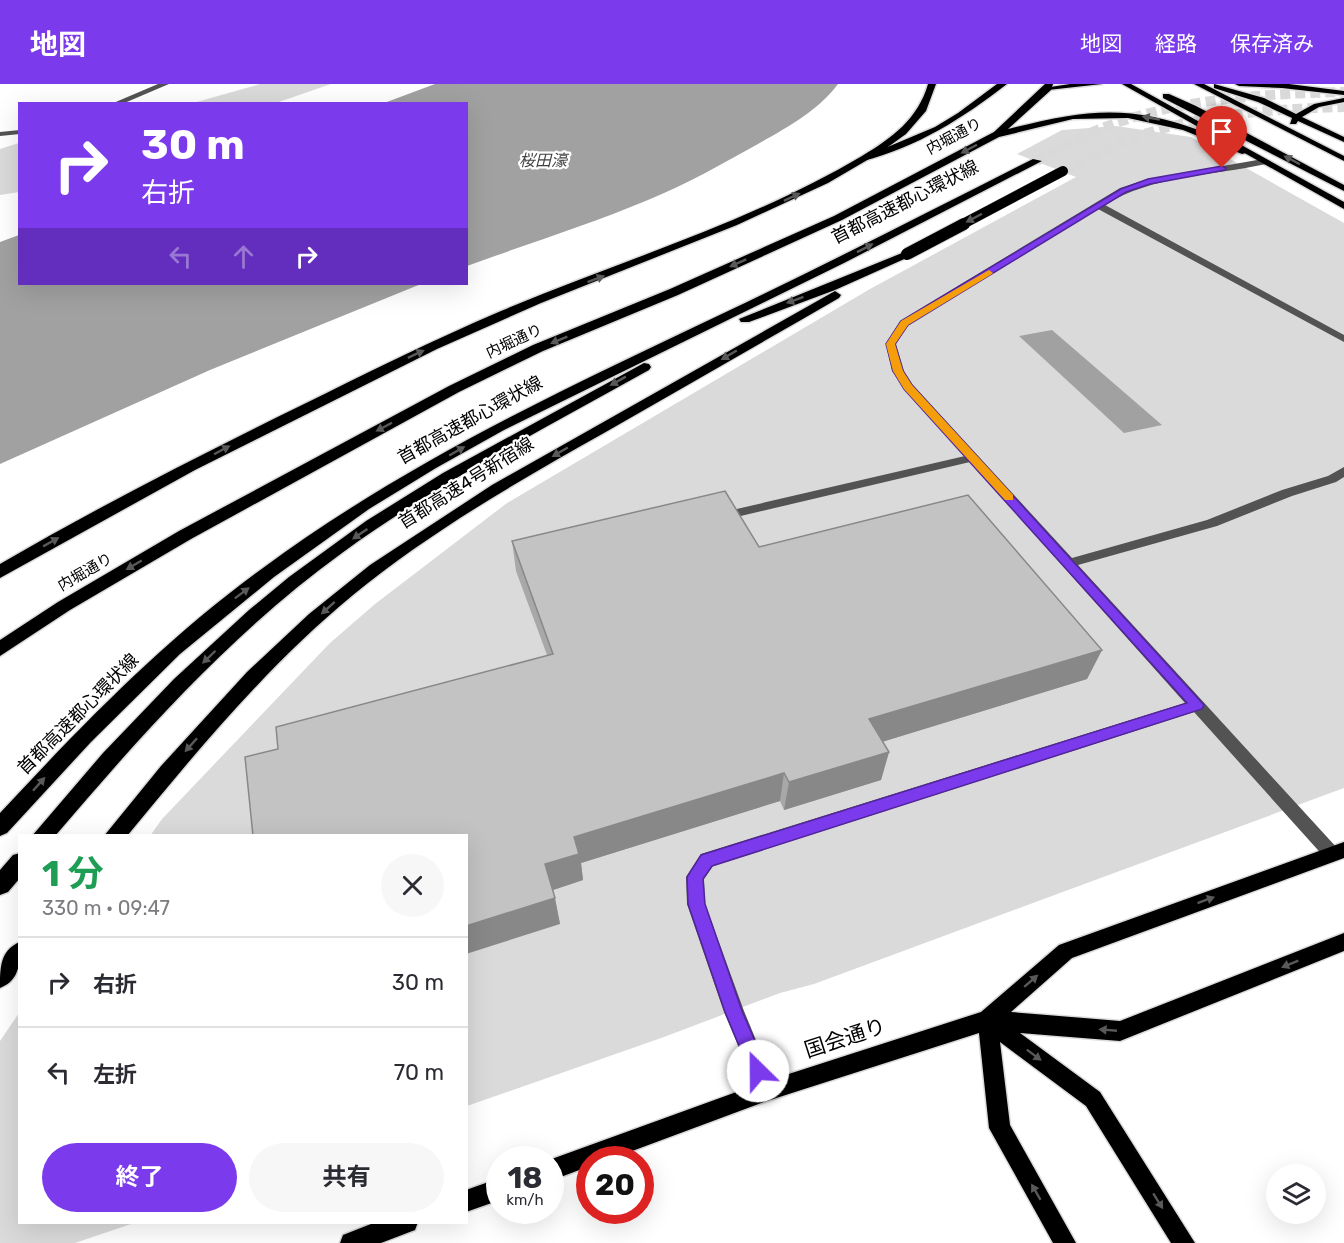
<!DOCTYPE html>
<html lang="ja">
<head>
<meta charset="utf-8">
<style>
	:root { --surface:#fff; --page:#f7f7f7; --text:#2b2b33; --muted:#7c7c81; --line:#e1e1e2; --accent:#7c3aed }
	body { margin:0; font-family:Rubik,"Noto Sans JP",sans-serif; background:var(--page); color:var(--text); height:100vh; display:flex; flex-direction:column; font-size:22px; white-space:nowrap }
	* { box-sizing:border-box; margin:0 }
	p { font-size:20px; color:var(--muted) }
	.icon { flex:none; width:33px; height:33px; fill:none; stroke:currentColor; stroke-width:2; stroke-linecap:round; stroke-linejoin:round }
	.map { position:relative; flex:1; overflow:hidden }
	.sheet { position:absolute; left:18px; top:750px; width:450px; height:390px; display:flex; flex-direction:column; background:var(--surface); border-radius:0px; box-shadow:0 6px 24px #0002 }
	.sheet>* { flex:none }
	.top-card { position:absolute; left:18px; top:18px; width:450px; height:183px; border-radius:0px; box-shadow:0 6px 24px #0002; background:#7c3aed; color:#fff; overflow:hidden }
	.fabs { position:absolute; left:1266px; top:1080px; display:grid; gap:12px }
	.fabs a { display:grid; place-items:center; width:60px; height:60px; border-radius:50%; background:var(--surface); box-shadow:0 6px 24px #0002; font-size:30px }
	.speed { position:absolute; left:486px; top:1062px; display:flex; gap:12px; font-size:30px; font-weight:700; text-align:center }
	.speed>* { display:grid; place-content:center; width:78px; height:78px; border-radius:50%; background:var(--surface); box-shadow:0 6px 24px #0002; line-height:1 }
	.speed small { font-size:15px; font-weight:400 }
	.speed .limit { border:9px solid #d22; background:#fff; color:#111 }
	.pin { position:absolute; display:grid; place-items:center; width:51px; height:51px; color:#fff; margin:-62px -26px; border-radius:50% 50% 50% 0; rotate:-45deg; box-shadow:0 0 6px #0007 }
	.pin .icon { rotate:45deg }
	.me { position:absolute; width:66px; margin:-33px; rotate:337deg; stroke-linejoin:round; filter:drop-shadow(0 0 4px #0008) }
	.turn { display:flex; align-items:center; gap:21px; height:126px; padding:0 24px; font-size:27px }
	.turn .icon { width:78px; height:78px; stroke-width:2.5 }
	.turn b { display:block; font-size:42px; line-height:51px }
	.lanes { display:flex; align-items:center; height:57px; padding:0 24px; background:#0003; justify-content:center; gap:30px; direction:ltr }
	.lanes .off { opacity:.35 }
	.round { display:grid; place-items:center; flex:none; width:63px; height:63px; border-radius:32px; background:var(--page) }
	.overview { display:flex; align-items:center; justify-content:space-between; height:102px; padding:0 24px }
	h1 { font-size:36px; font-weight:700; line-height:45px; color:#1e9e55 }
	.primary-button { display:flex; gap:12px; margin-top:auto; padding:12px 24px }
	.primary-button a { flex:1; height:69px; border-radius:36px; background:var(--accent); color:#fff; font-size:24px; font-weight:700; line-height:69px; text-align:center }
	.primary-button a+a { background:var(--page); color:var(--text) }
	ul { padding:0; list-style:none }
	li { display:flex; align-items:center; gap:18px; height:90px; padding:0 24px; border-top:2px solid var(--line) }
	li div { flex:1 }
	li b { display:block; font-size:22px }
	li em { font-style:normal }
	header { display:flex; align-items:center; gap:36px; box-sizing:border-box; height:84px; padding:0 30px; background:var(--accent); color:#fff }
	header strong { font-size:28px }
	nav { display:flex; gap:33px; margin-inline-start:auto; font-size:21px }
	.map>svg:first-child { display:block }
	.green { fill:#dadada }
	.water { fill:#a1a1a1 }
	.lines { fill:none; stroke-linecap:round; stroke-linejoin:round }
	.highway-tunnel { stroke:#d9d9d9; stroke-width:10; stroke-dasharray:10 5; stroke-linecap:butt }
	.major-casing { stroke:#dbdbdb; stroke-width:3 }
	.highway-casing { stroke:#dbdbdb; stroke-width:3 }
	.minor { fill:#535353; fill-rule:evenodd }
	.major { fill:#000; fill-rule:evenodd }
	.highway { fill:#000; fill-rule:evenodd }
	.highway-bridge-far1-casing { stroke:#dbdbdb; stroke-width:11; stroke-linecap:butt }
	.highway-bridge-casing { stroke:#dbdbdb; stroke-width:14; stroke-linecap:butt }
	.highway-bridge-far1 { stroke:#000; stroke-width:10 }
	.highway-bridge { stroke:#000; stroke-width:12 }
	.wall { fill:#a8a8a8 }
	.shaded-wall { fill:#888 }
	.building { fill:#c3c3c3; stroke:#888; stroke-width:1.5 }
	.oneway { fill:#595959 }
	.route { fill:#7c3aed; stroke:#51269a; stroke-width:1.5 }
	.slow { fill:#f59e0b }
	.labels { text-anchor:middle; stroke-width:4.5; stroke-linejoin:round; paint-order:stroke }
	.far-street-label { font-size:15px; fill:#000; stroke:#fff }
	.far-water-label { font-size:16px; font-style:italic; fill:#424242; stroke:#fff }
	.street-label { font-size:18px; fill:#000; stroke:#fff }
	.near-street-label { font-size:21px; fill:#000; stroke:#fff }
</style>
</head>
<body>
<header>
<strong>地図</strong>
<nav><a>地図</a><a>経路</a><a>保存済み</a></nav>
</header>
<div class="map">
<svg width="1344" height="1159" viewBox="0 0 1344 1159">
	<rect width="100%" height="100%" fill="#fff"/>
	<g class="green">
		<path d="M260,0H331L276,19H193Z"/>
		<path d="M1116,42L1191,53L1344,139V704L814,900L780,909L664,953L467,1022L466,752H150L162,735L330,559L375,520L507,419L870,205L1076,93L1017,70L1062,46Z"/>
		<path d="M19,59V108L0,111V65Z"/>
		<path d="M19,929L20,1138L134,1139L75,1159H0V957Z"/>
	</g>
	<g class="water">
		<path d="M435,0H838C818,27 786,44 758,60C722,80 685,101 648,116C588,141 527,160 467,182L466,20L384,19Z"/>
		<path d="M19,151L20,200H421L210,286L0,380V158Z"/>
		<path d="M1052,246L1162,341L1124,349L1019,252Z"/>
	</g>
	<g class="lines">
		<g class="highway-tunnel">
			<path d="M1037,77C1054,67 1072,57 1090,49C1170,15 1258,10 1344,8"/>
			<path d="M1063,87C1085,76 1107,64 1130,55C1198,30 1272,25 1344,23"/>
		</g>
		<defs>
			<g id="major">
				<path d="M997,0H1007C963,34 918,63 863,77L859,75L935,43L958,29Z"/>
				<path d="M1070,0H1102L1048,6L1044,4Z"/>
				<path d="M1122,0H1131L1344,118V125Z"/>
				<path d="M1194,0H1204L1344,72V77Z"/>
				<path d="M1214,0L1264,14L1296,30L1314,20L1344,14V18L1319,23L1302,33L1344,53V58L1298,37L1296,40H1290L1292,34L1258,18L1214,4Z"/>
				<path d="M1235,0H1289L1344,7V11L1282,4L1239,2Z"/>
				<path d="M1163,10H1169L1196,22L1344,101V107L1163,14Z"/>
				<path d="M1344,758V774L1072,874L1011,928L1120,937L1344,849V867L1120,957L1020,949L1100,1008L1195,1159H1171L1086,1022L1000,958L1010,1041L1076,1159H1053L989,1044L979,949L767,1017L608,1076H590V1082L550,1097L549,1076L767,997L981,928L1059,861Z"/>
				<path d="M500,1094V1116L466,1128V1106Z"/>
				<path d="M376,1138H418L415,1146L381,1159H340L343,1151Z"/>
			</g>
			<g id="highway">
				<path d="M928,0H936L926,27L906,50L881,68L828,99L737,141L541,219L437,265L195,386L0,494V480C98,423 198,372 300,322C367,289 433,256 501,227C622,176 749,139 862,72C892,54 918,35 928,0Z"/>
				<path d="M1045,0H1053L1051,6L1008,45C1085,26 1127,19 1204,48C1218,53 1239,58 1250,68L1242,70L1183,46L1128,34L1073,35L999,53L842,136L678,211L543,267L459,308L191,455L70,526L0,572V556L58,518L179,447L449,302L533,261L670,205L834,132L994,48Z"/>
				<path d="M1033,75L1042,77L844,179L504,346L436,384L369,425L274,493L180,570L91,658L7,749L0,752V729C82,641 165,555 263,484C408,377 566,304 728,227C831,178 932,126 1033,75Z"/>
				<path d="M907,167L913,170L911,172L835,206L749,238H741L739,235Z"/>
				<path d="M835,207L841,211L839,214C761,259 682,304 604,349C517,398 430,448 353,511C268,581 197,667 127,752H104L161,682L247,588L309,530L370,481L492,401Z"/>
				<path d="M644,279L649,280L651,283L649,286C545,344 438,399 342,469C233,548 142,650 55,752H32L103,669L174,595L249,526L289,493L366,437L443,389Z"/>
				<path d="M20,769V794L8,808L0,811V786L13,771Z"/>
				<path d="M20,858C20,877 21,896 0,904C0,884 0,866 20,858Z"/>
			</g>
		</defs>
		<use href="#major" class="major-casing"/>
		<use href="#highway" class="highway-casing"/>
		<g class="minor">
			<path d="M158,0H169L122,20H111Z"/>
			<path d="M20,46V50L0,52V48Z"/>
			<path d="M1263,75L1266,76V80C1212,92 1153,91 1105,121L1344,251V258L1098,125L908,241L896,260L904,287L912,300L1072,474L1207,436L1282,406L1328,392L1344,383V393L1336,398L1292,412L1217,442L1078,481L1338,765L1341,770L1338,775L1332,778L1326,775L1194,628L713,782L704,795L705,820L744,927L777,1007L774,1014L767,1017L760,1014L724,928L687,820L686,793L701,770L1185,619L970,378L728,435L721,431L728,427L965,372L904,304L892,287L886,260L900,237L1120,104L1148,95Z"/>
		</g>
		<use href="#major" class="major"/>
		<use href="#highway" class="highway"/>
		<defs>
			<path id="highway-bridge-far1" d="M961,141L1063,87"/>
			<path id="highway-bridge" d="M907,170L964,140"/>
		</defs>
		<use href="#highway-bridge-far1" class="highway-bridge-far1-casing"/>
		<use href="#highway-bridge" class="highway-bridge-casing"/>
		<use href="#highway-bridge-far1" class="highway-bridge-far1"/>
		<use href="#highway-bridge" class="highway-bridge"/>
	</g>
	<path class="wall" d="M512,457L759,463L1102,566L1087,595L882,658L889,668L881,696L784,726L780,717L581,779L583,796L553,806L560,840L278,665L547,571L516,487Z"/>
	<g class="shaded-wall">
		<path d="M1102,566L1087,595L862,664L869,635Z"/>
		<path d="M889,668L881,696L784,726L789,698Z"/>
		<path d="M784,689L780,717L581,779L583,796L550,807L545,780L574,753Z"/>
		<path d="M555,814L560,840L466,870V842Z"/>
	</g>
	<path class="building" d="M725,407L759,463L968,411L1102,566L869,635L889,668L789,698L784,689L574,753L579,770L545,780L555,814L466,842V752H253L245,673L278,665L276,643L553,570L512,457Z"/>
	<defs><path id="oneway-solid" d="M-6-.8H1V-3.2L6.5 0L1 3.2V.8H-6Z" transform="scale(1.5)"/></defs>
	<g class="oneway">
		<use href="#oneway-solid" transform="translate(1151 34) rotate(-170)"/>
		<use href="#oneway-solid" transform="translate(969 65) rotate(152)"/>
		<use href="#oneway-solid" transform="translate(1292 76) rotate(-152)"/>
		<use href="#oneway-solid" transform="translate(792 113) rotate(-25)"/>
		<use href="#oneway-solid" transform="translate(974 134) rotate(152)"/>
		<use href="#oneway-solid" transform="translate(865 164) rotate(-27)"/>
		<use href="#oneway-solid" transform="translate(738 179) rotate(156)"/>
		<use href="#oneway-solid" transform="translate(596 195) rotate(-21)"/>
		<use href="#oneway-solid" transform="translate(795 216) rotate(160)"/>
		<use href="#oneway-solid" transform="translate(559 256) rotate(158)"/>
		<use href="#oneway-solid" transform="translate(416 270) rotate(-25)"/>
		<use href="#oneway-solid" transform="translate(729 271) rotate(150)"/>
		<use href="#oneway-solid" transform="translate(618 297) rotate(151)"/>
		<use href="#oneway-solid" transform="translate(384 343) rotate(152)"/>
		<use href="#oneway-solid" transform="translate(222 366) rotate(-28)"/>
		<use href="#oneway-solid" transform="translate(457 367) rotate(-30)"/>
		<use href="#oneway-solid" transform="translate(560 368) rotate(150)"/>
		<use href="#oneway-solid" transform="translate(360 450) rotate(146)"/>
		<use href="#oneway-solid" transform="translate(51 458) rotate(-29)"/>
		<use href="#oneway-solid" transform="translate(134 481) rotate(150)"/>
		<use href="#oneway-solid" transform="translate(242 509) rotate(-37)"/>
		<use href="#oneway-solid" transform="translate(328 524) rotate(138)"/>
		<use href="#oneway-solid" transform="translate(209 573) rotate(136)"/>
		<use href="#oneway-solid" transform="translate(191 661) rotate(132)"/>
		<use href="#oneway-solid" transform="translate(39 700) rotate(-48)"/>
		<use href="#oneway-solid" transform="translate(1206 816) rotate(-20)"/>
		<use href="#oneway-solid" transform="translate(1290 880) rotate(158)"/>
		<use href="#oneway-solid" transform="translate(1031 897) rotate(-41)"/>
		<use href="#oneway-solid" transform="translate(1108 946) rotate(-175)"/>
		<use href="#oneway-solid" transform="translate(1034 971) rotate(37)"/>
		<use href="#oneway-solid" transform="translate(1036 1108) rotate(-120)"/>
		<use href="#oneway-solid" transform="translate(1158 1117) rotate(58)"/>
	</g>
	<path class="route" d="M1222,82L1226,84L1225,86L1150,100L1126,108L908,241L895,260L903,287L912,301L1204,621L1202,625L712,782L703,795L705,820L742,927L768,987L765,993L758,996L752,993L725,928L688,820L687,793L701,771L1187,619L904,305L893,287L886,260L901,237L1121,105L1148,95Z"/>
	<path class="slow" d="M989,186L993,189L992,190L908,241L895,260L903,287L912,301L1013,411V416H1005L904,305L893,287L886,260L901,237Z"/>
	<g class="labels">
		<g class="far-street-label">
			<text transform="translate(954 52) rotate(-28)" y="5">内堀通り</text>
			<text transform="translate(514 257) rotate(-25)" y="5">内堀通り</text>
			<text transform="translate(85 488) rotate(-30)" y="5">内堀通り</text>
		</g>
		<g class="far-water-label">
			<text x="543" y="82">桜田濠</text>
		</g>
		<g class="street-label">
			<text transform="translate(905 118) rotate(-27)" y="6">首都高速都心環状線</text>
			<text transform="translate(470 336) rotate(-29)" y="6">首都高速都心環状線</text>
			<text transform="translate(466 399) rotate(-32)" y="6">首都高速4号新宿線</text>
			<text transform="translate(78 630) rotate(-45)" y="6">首都高速都心環状線</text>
		</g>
		<g class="near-street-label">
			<text transform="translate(845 954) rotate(-18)" y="7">国会通り</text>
		</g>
	</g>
</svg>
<div class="fabs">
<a><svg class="icon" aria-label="layers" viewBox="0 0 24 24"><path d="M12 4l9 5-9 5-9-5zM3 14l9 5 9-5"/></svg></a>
</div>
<div class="speed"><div>18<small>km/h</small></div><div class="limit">20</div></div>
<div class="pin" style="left:1222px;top:84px;background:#d93025"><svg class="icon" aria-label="arrive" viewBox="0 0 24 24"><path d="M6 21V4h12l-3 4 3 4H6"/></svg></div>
<svg class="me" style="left:758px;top:987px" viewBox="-20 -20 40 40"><circle r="19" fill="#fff"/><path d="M0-13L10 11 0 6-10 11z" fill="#7c3aed"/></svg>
<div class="top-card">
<div class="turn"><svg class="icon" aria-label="right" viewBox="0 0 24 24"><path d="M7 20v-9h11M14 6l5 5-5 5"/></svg><div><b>30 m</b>右折</div></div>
<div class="lanes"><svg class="icon off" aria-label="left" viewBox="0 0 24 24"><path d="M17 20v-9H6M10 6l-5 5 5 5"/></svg><svg class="icon off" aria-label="ahead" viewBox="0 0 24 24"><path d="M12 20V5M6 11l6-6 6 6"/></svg><svg class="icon" aria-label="right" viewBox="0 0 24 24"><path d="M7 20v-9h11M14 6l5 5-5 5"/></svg></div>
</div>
<section class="sheet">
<div class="overview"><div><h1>1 分</h1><p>330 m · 09:47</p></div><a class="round"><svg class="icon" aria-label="close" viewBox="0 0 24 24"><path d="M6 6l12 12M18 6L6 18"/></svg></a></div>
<ul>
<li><svg class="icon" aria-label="right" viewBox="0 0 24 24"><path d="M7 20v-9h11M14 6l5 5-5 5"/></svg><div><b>右折</b></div><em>30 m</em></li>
<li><svg class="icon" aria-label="left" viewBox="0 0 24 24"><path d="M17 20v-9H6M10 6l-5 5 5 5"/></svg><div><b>左折</b></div><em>70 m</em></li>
</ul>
<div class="primary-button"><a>終了</a><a>共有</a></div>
</section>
</div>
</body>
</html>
